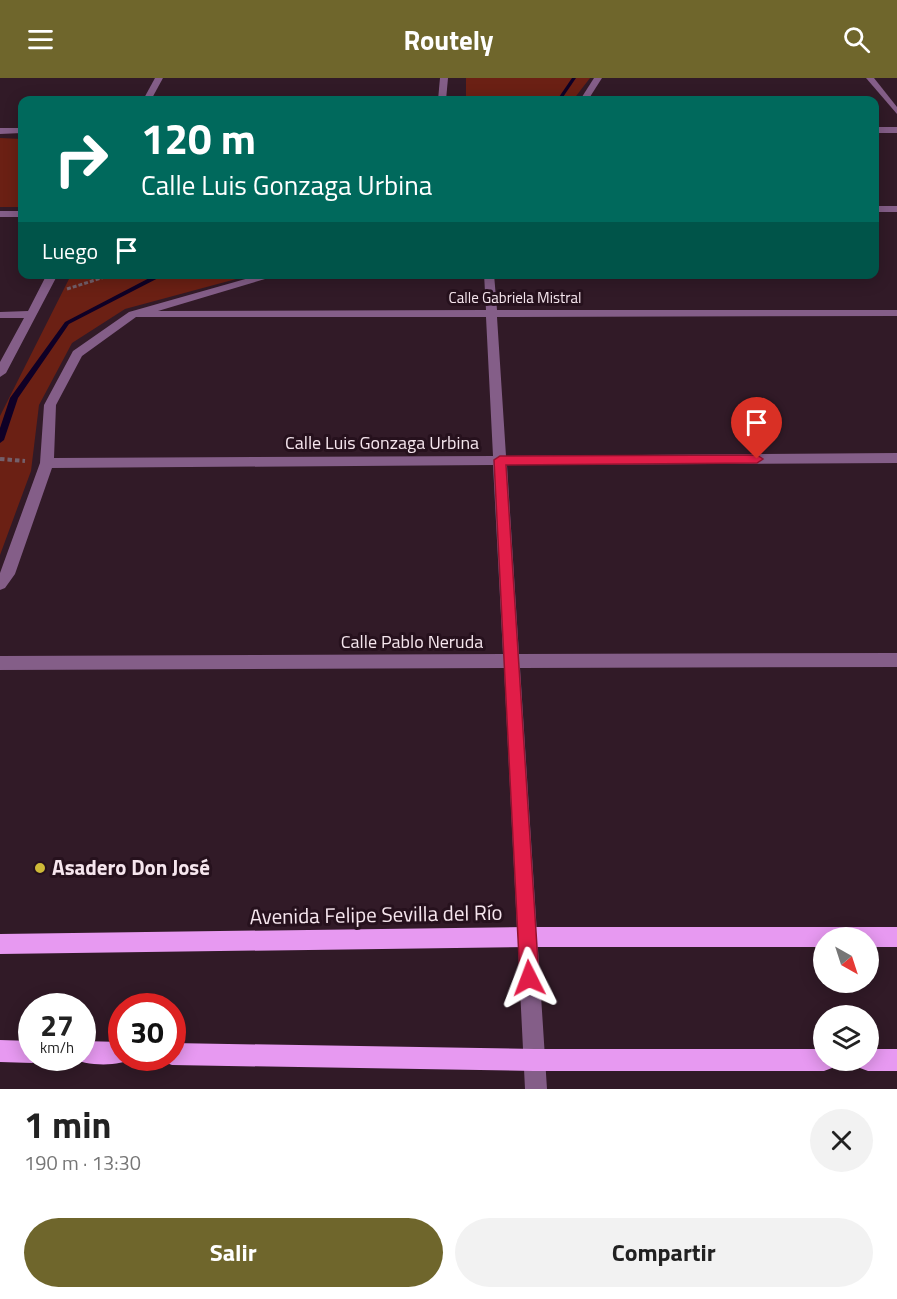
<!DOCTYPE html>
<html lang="es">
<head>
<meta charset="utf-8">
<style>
	:root { --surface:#fff; --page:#f2f2f2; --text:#222; --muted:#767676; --accent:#6f662c }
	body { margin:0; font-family:"Titillium Web",sans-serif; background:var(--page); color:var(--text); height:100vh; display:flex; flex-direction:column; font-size:22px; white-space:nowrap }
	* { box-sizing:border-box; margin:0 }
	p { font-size:20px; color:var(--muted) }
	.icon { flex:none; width:33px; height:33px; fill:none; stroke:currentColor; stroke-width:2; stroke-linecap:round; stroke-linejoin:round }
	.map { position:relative; height:1011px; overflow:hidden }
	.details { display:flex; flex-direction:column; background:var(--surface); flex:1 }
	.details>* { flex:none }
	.guide { position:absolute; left:18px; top:18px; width:861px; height:183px; border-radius:12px; box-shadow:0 3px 15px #0003; background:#00695c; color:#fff; overflow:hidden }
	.needle { width:39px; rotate:141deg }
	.controls { position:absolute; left:813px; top:849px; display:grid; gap:12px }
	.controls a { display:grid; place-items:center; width:66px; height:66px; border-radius:50%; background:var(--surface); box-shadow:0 3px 15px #0003; font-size:30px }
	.speed { position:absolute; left:18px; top:915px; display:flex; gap:12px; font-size:30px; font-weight:700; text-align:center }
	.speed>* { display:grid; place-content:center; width:78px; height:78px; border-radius:50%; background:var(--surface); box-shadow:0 3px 15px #0003; line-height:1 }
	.speed small { font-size:15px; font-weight:400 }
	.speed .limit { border:9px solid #d22; background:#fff; color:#111 }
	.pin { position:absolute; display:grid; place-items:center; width:51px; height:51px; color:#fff; margin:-62px -26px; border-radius:50% 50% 50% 0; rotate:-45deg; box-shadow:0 0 6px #0007 }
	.pin .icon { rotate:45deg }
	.me { position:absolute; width:66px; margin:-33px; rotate:357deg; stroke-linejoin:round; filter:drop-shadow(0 0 4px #0008) }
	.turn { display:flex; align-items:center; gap:21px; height:126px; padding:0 24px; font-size:27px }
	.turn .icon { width:78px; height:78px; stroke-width:2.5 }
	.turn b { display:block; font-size:42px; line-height:51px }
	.then { display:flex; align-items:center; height:57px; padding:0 24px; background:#0003; gap:12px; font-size:22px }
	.round { display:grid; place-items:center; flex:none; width:63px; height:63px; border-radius:32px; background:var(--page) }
	.overview { display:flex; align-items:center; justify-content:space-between; height:102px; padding:0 24px }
	h1 { font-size:36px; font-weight:700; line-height:45px }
	.action { display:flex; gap:12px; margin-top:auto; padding:12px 24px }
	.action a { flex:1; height:69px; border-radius:36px; background:var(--accent); color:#fff; font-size:24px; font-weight:700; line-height:69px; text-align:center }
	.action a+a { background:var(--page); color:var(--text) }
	header { display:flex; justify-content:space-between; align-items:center; height:78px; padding:0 24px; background:var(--accent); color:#fff; font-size:27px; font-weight:700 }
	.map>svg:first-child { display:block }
	.green { fill:#6b2014 }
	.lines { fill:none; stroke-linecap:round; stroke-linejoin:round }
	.stream { fill:#0f0026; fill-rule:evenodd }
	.path-far1 { stroke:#74606b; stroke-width:3; stroke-dasharray:4 2; stroke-linecap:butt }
	.path { stroke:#74606b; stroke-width:4; stroke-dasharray:4.5 3; stroke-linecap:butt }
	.minor { fill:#845e88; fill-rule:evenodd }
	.major { fill:#e799f1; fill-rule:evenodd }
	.route { fill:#e11d48; stroke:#92132f; stroke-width:1.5 }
	.poi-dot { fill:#ceb938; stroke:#26111d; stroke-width:2 }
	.labels { text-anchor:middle; stroke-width:6; stroke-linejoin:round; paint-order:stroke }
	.far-street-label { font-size:15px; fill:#f6e6ee; stroke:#26111d }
	.street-label { font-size:18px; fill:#f6e6ee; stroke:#26111d }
	.near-poi-label { font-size:21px; font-weight:bold; fill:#f6e6ee; stroke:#26111d; text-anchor:start }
	.near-street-label { font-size:21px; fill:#f6e6ee; stroke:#26111d }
</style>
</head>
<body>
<header><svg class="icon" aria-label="menu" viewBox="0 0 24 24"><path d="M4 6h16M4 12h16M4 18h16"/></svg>Routely<svg class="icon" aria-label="search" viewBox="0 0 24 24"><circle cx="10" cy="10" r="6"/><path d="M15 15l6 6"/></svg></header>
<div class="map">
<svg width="897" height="1011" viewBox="0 0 897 1011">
	<rect width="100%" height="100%" fill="#311a27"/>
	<g class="green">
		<path d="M466,0H590L573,22H466Z"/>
		<path d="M0,60L22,61V129H0Z"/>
		<path d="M71,197H251L125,231L72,265L39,327L31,393L0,477V338Z"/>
	</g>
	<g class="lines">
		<g class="stream">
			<path d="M572,0H576L561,22H557Z"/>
			<path d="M157,196H166L69,246L18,320L4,362L0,365V350L10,320L65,244Z"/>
		</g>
		<path class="path-far1" d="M67,211L114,196"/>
		<path class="path" d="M0,381L25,383"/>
		<g class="minor">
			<path d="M155,0H163L151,22H143Z"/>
			<path d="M440,0H448L446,22H438Z"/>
			<path d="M594,0H602L588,22H580Z"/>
			<path d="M866,0H874L897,29V36Z"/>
			<rect x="874" y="49" width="23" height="6"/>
			<path d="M0,50H22V55L0,56Z"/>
			<rect x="874" y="128" width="23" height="6"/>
			<rect x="0" y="133" width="22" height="6"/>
			<path d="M47,196H58L6,295L0,299V284L24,240H0V234L28,233Z"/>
			<path d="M263,196H282L158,233L486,232L484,196H494L497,232H897V238L497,239L506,378L897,375V385L507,387L519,576L897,575V589L520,590L547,1011H525L504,590L0,592V578L503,576L493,387L52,390L15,496L5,510L0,512V495L40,385L44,327L73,273L129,234ZM136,239H486L493,378L54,380L56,327L82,278Z"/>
		</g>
		<g class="major">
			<path d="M527,849H897V869H868V860H824V869H527L0,876V856Z"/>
			<path d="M0,962L32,963V980H41L40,982L32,985L0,984Z"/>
			<path d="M82,963L122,964V980H131C123,989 82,988 73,980H82Z"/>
			<path d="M172,965L534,971H824V982H835L832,990L824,993H534L172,987L164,984L163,980H172Z"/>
			<path d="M868,971H897V993H868L860,990L857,982H868Z"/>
		</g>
	</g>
	<path class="route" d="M757,377L763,381L757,385L506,387L539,900L536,906L529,909L523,906L520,900L494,382L500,378Z"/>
	<circle class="poi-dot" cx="40" cy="790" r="6"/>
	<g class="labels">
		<g class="far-street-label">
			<text x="515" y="225">Calle Gabriela Mistral</text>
		</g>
		<g class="street-label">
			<text x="382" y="371">Calle Luis Gonzaga Urbina</text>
			<text x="412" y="570">Calle Pablo Neruda</text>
		</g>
		<g class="near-poi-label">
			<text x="52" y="797">Asadero Don José</text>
		</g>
		<g class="near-street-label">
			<text transform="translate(376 837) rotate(-1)" y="7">Avenida Felipe Sevilla del Río</text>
		</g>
	</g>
</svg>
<div class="controls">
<a><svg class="needle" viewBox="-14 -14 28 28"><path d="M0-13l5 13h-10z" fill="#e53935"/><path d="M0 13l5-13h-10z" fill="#767676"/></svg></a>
<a><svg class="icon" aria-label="layers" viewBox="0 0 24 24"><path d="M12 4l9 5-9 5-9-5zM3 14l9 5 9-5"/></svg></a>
</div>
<div class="speed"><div>27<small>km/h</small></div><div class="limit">30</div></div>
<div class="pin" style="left:757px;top:381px;background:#d93025"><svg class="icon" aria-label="arrive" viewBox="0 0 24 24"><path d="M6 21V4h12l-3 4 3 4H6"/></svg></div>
<svg class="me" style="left:529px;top:900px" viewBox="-20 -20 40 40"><path d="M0-17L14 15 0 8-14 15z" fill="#e11d48" stroke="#fff" stroke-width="4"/></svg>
<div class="guide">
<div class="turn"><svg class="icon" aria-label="right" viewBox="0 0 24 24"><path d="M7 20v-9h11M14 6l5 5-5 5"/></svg><div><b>120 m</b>Calle Luis Gonzaga Urbina</div></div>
<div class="then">Luego<svg class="icon" aria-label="arrive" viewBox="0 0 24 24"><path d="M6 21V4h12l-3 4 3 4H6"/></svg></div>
</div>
</div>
<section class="details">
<div class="overview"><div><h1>1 min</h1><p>190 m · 13:30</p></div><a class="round"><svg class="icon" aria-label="close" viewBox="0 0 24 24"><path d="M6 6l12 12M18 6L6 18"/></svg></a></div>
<div class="action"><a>Salir</a><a>Compartir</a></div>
</section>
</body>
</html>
